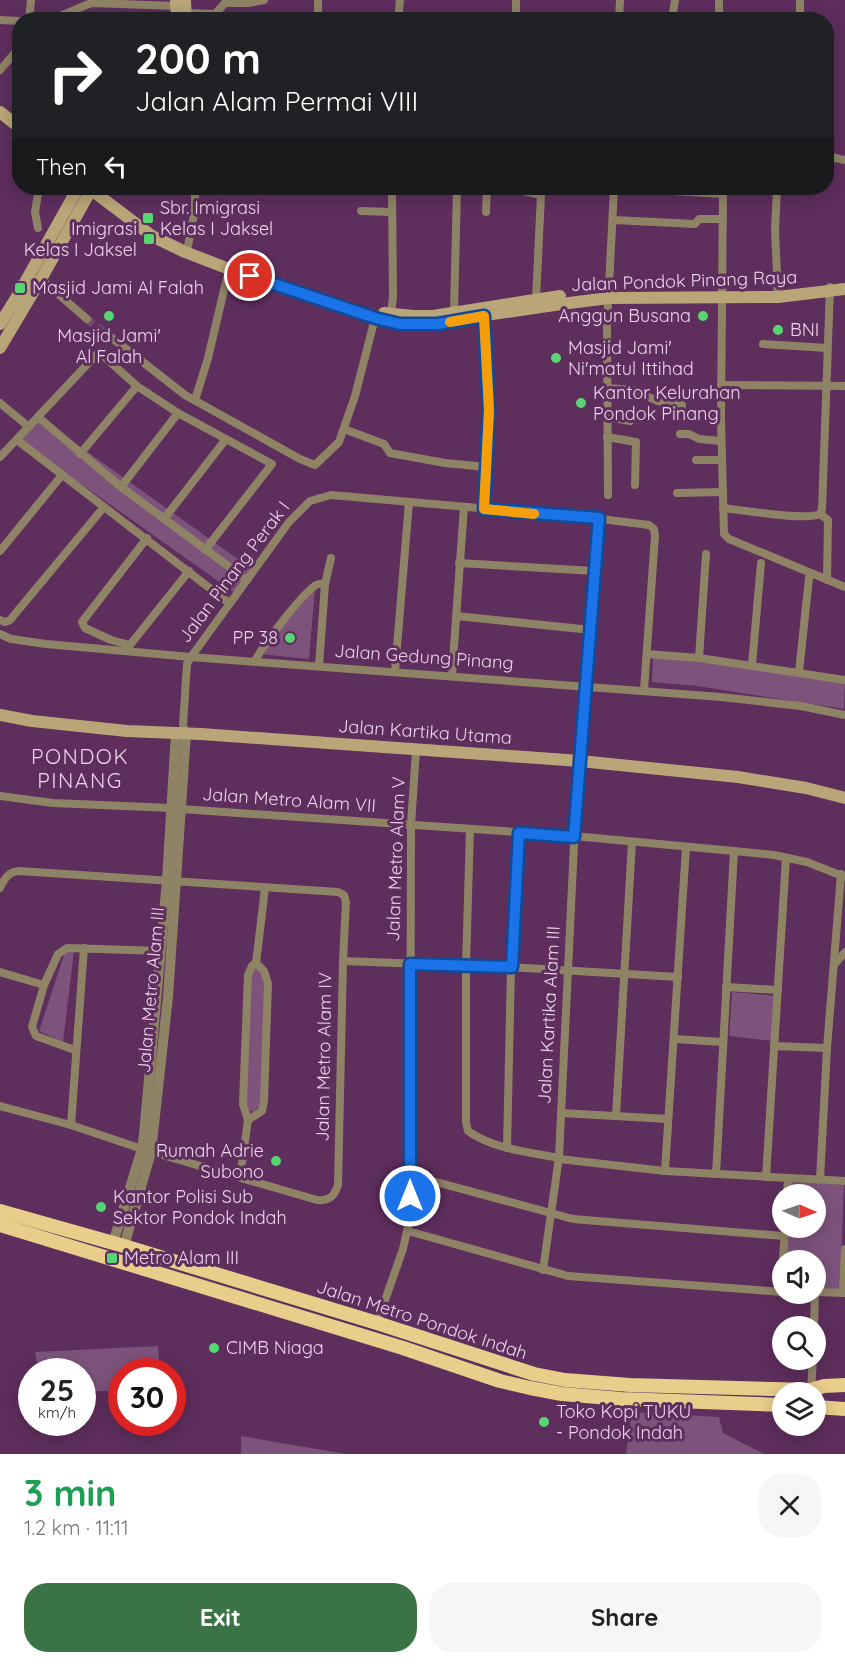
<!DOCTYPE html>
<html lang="en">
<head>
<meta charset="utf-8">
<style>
	:root { --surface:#fff; --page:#f6f6f6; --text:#222; --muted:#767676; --accent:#397346 }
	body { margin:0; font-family:Quicksand,sans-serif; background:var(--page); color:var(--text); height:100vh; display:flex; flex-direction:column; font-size:22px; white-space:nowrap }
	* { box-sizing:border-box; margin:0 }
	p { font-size:20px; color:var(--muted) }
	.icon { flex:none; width:33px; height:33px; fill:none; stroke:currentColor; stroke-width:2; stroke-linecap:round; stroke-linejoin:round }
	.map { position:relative; height:1454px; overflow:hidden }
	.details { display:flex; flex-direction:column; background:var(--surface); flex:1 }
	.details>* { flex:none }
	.top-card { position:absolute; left:12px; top:12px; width:822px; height:183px; border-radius:24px; box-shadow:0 3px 15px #0003; background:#202124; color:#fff; overflow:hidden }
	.needle { width:39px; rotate:92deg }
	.fabs { position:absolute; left:772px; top:1184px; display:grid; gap:12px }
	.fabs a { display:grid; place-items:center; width:54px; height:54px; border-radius:50%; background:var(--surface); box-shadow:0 3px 15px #0003; font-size:30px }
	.speed { position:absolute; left:18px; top:1358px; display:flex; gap:12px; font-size:30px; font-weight:700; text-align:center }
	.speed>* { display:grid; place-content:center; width:78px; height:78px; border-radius:50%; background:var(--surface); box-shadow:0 3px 15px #0003; line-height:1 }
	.speed small { font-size:15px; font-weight:400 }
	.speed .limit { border:9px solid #d22; background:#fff; color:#111 }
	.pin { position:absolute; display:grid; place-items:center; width:51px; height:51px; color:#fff; margin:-26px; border:3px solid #fff; border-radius:50%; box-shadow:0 2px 6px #0007 }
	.me { position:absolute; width:66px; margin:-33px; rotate:0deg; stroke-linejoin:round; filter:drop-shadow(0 0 4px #0008) }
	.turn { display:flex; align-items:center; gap:21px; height:126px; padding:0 24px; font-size:27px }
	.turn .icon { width:78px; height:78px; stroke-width:2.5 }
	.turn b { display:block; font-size:42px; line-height:51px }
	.then { display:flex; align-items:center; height:57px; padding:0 24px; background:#0003; gap:12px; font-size:22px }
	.round { display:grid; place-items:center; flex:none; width:63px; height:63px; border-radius:24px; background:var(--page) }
	.overview { display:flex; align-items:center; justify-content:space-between; height:102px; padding:0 24px }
	h1 { font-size:36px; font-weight:700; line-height:45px; color:#1e9e55 }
	.button { display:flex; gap:12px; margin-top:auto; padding:12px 24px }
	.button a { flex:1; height:69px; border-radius:24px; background:var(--accent); color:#fff; font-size:24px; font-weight:700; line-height:69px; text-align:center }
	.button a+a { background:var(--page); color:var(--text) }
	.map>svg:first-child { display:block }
	.green { fill:#7d537c }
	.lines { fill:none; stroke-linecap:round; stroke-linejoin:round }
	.minor-tunnel { stroke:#744773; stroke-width:8; stroke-dasharray:8 4; stroke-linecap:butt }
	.minor { stroke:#8f8366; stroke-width:8 }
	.tertiary { stroke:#8f8366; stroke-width:10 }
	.secondary { stroke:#b9a678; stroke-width:12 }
	.trunk { stroke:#e8cd8b; stroke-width:14 }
	.route-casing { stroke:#114b97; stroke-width:15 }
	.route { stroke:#1a73e8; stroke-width:10 }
	.slow { stroke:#f59e0b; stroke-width:10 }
	.poi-dot { fill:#56d671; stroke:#5e2e5d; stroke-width:2 }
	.labels { text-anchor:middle; stroke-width:6; stroke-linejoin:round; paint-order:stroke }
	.poi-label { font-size:18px; fill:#efd2ed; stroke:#5e2e5d; text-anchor:start }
	.street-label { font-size:18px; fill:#efd2ed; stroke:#5e2e5d }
	.quarter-label { font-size:21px; letter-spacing:1.5px; fill:#efd2ed; stroke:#5e2e5d }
</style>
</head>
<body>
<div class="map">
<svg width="845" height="1454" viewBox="0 0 845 1454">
	<rect width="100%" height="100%" fill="#5e2e5d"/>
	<g class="green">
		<path d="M40,418L253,570L235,593L19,440Z"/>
		<path d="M315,589L309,659L259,654Z"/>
		<path d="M653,656L845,680L844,709L697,686L652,682Z"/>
		<path d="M74,951L63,1042L39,1031L65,952Z"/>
		<path d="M258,967L266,981L262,1104L254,1112L245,1108L250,977L253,969Z"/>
		<path d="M732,992L778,996L774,1041L729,1036Z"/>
		<path d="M789,1182L844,1185L840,1289H816V1260H786L787,1227H816V1194H788Z"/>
		<path d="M158,1346L160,1371H122L121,1390L83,1392L82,1371H38L35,1352Z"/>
		<path d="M632,1412L719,1417L723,1433L764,1454H626Z"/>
		<path d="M241,1436L346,1454H241Z"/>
	</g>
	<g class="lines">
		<path class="minor-tunnel" d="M87,319L112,338"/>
		<g class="minor">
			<path d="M0,20L20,21"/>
			<path d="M29,20L31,0"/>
			<path d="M51,20L91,3L176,6L185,13L215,14L225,3H249L264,0"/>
			<path d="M318,20V0"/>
			<path d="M398,20L400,0"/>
			<path d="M516,20V0"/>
			<path d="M619,20L620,0"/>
			<path d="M672,20L675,0"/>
			<path d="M719,20V0"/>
			<path d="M800,20V0"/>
			<path d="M0,70L20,47"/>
			<path d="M826,156L845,160"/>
			<path d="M470,188H511"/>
			<path d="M511,188L541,195L536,299"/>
			<path d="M668,188L673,191L723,194"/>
			<path d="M723,188L721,419L724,534L729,539L845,587"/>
			<path d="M777,188L775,230L778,297"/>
			<path d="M361,211L392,212"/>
			<path d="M486,212L487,188"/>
			<path d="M613,220L695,224L699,219H723"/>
			<path d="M38,228L35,212L39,188"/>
			<path d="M188,246L195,209V188"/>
			<path d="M41,279L87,319"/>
			<path d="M483,311L489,397L484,509"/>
			<path d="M454,312L457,188"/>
			<path d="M390,319L393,297L392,188"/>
			<path d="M112,338L185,395L300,459L315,465L339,442L355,396L375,318"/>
			<path d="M763,344L827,348"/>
			<path d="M721,385L845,386"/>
			<path d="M607,388L632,390L658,401L682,405L681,415L721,419"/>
			<path d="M195,400L208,358L229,269"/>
			<path d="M0,403L29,427"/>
			<path d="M38,417L121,487L247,580"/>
			<path d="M607,417L630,421"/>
			<path d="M344,429L384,444L390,453L445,463L486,467"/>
			<path d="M680,434H689L699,439L721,441"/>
			<path d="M607,437L636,442L635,485"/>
			<path d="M17,440L229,603"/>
			<path d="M80,454L137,386"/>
			<path d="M0,457L97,354L100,353L137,386L178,413L272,464L205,550"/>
			<path d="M696,460H722"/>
			<path d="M121,487L178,413"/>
			<path d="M677,493L723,492"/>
			<path d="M608,495L607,324L614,188"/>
			<path d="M723,508C741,510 807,521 820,514"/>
			<path d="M820,514L822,509L830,287"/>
			<path d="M820,514L828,520L827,580"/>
			<path d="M164,519L226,439"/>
			<path d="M147,538L82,622L85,628L111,640L130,645L189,571"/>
			<path d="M0,551L62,475"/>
			<path d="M459,563L595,571"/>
			<path d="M456,616L591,630"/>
			<path d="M0,620L5,622L10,620L104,507"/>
			<path d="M0,634L11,639L46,644L191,657L721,697L801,706L845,715"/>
			<path d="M647,654L699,658L845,680"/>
			<path d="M699,658L706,554"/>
			<path d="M255,661C263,645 301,595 316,585C320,583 321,584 325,584"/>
			<path d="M752,665L761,563"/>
			<path d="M319,666L325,584L331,558"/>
			<path d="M395,671L409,502"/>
			<path d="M799,672L809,578"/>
			<path d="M452,675L464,507"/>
			<path d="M186,733L183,725L187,664L191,657L289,522L310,501L331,495L593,518L649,525L654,529L655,536L644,690"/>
			<path d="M0,796L53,803L171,808"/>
			<path d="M181,809L574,836L734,851L774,855L807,862L845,877"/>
			<path d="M470,829L466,965V1122L468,1131C493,1149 529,1152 559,1158"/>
			<path d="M0,888C4,879 8,872 19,871L338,892L344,895L346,902L343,961L338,1185C334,1197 329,1201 317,1200L142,1149L71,1125L0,1106"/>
			<path d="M343,961L506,967L678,977"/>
			<path d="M834,965L845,952"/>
			<path d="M0,972L44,985"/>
			<path d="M726,987L778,990"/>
			<path d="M674,1039L723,1042"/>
			<path d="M774,1046L827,1048"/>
			<path d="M75,1050L36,1036L32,1027L44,985L58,954L67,948L161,951"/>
			<path d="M561,1113L668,1119"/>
			<path d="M616,1116L632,842"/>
			<path d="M248,1120L262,1111L264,1101L268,984L264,971L256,963"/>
			<path d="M71,1125L84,948"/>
			<path d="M507,1148L511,967L519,833"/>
			<path d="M559,1159L665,1171L845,1181"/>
			<path d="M665,1171L686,847"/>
			<path d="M716,1174L734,851"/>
			<path d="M410,1175L573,1219L784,1236"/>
			<path d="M240,1177L248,1120L243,1104L248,975L252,966L256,963L265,888"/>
			<path d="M766,1177L786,858"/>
			<path d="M820,1180L827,1048L841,874"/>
			<path d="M787,1194L788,1179"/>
			<path d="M408,1231L568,1276L783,1292"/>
			<path d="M783,1260L785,1227"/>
			<path d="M543,1270L559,1157L574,845L599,518"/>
			<path d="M781,1292L783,1260"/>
			<path d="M816,1292L845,1293"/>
			<path d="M843,1293L845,1249"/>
			<path d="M377,1323L403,1249L410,1217L411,825L416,750"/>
			<path d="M814,1326L815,1293"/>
			<path d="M811,1390L813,1359"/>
		</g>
		<g class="tertiary">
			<path d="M113,1243L142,1149L144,1134L167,880L176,733"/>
			<path d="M124,1246L151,1152L168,997L186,733"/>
		</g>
		<g class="secondary">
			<path d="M176,0L177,20"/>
			<path d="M185,0L186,20"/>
			<path d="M0,112L20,128"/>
			<path d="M89,188L152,236L185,252L229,269L375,318L400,324L419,325L561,304L609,298L778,297L845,289"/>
			<path d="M384,313L413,316H433L560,296"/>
			<path d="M0,324L18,295L78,188"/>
			<path d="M0,348L41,279L92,188"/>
			<path d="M0,715L32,721L127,731L201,734L580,761L738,777L806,788L845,798"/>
		</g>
		<g class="trunk">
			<path d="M0,1211L124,1246L377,1323L534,1374L565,1380L630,1385L811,1390L824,1386L845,1385"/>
			<path d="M0,1225L403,1348L500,1381L530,1388L562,1394L621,1399L783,1405"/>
			<path d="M816,1407L845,1409"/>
		</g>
	</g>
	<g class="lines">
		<defs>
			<path id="route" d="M250,276L375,318L400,324H438L484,316L489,410L484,509L599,518L574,837L519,833L512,967L410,964V1196"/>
		</defs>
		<use href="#route" class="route-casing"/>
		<use href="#route" class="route"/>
		<path class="slow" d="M450,322L484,316L489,410L484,509L534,514"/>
	</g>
	<g class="poi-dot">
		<rect x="142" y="212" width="12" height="12" rx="3"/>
		<rect x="143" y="233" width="12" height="12" rx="3"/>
		<rect x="14" y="282" width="12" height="12" rx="3"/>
		<circle cx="109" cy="316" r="6"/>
		<circle cx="703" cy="316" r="6"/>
		<circle cx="778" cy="330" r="6"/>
		<circle cx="556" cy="358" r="6"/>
		<circle cx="581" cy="403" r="6"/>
		<circle cx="290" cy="638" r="6"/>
		<circle cx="276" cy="1161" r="6"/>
		<circle cx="101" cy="1207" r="6"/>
		<rect x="106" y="1252" width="12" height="12" rx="3"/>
		<circle cx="214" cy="1348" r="6"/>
		<circle cx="544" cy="1422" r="6"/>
	</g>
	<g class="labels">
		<g class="poi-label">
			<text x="160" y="214">Sbr. Imigrasi<tspan x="160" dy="21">Kelas I Jaksel</tspan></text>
			<text x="137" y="235" text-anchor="end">Imigrasi<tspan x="137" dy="21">Kelas I Jaksel</tspan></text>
			<text x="32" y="294">Masjid Jami Al Falah</text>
			<text x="691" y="322" text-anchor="end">Anggun Busana</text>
			<text x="790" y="336">BNI</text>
			<text x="109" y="342" text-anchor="middle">Masjid Jami'<tspan x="109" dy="21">Al Falah</tspan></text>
			<text x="568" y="354">Masjid Jami'<tspan x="568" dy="21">Ni'matul Ittihad</tspan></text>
			<text x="593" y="399">Kantor Kelurahan<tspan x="593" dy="21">Pondok Pinang</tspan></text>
			<text x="278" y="644" text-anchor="end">PP 38</text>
			<text x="264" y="1157" text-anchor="end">Rumah Adrie<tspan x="264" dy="21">Subono</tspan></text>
			<text x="113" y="1203">Kantor Polisi Sub<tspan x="113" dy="21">Sektor Pondok Indah</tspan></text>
			<text x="124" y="1264">Metro Alam III</text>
			<text x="226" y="1354">CIMB Niaga</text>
			<text x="556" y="1418">Toko Kopi TUKU<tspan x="556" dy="21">- Pondok Indah</tspan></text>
		</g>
		<g class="street-label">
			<text transform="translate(684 281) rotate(-2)" y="6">Jalan Pondok Pinang Raya</text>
			<text transform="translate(234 572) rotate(-53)" y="6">Jalan Pinang Perak I</text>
			<text transform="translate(424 657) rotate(4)" y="6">Jalan Gedung Pinang</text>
			<text transform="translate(425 732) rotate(4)" y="6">Jalan Kartika Utama</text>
			<text transform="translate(289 800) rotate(4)" y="6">Jalan Metro Alam VII</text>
			<text transform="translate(396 859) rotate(-88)" y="6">Jalan Metro Alam V</text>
			<text transform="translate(151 990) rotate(-85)" y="6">Jalan Metro Alam III</text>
			<text transform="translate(549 1015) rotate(-87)" y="6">Jalan Kartika Alam III</text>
			<text transform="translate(324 1057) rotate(-89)" y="6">Jalan Metro Alam IV</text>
			<text transform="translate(422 1320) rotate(18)" y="6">Jalan Metro Pondok Indah</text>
		</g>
		<g class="quarter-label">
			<text x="80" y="764">PONDOK<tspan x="80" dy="24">PINANG</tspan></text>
		</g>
	</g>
</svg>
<div class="fabs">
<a><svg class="needle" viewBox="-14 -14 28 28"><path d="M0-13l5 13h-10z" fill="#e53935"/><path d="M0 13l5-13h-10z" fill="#767676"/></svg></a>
<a><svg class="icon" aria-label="sound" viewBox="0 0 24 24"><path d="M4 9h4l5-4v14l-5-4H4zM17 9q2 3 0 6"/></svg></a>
<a><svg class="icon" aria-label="search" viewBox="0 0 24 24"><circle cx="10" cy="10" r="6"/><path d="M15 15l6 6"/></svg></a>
<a><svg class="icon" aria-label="layers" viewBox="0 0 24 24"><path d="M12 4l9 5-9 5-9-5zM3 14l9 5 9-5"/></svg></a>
</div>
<div class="speed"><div>25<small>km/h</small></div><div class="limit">30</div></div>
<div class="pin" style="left:250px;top:276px;background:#d93025"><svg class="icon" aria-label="arrive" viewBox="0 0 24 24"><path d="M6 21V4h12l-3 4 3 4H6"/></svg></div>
<svg class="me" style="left:410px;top:1196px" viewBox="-20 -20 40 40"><circle r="17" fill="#1a73e8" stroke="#fff" stroke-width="3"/><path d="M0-11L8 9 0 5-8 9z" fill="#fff"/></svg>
<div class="top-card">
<div class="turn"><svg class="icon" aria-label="right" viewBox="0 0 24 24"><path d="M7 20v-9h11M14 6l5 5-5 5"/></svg><div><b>200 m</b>Jalan Alam Permai VIII</div></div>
<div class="then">Then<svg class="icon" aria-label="left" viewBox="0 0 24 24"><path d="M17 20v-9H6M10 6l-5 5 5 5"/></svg></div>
</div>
</div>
<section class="details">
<div class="overview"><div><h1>3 min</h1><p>1.2 km · 11:11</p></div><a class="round"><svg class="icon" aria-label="close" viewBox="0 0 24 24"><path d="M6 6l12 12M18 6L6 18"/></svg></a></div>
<div class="button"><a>Exit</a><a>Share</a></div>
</section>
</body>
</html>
